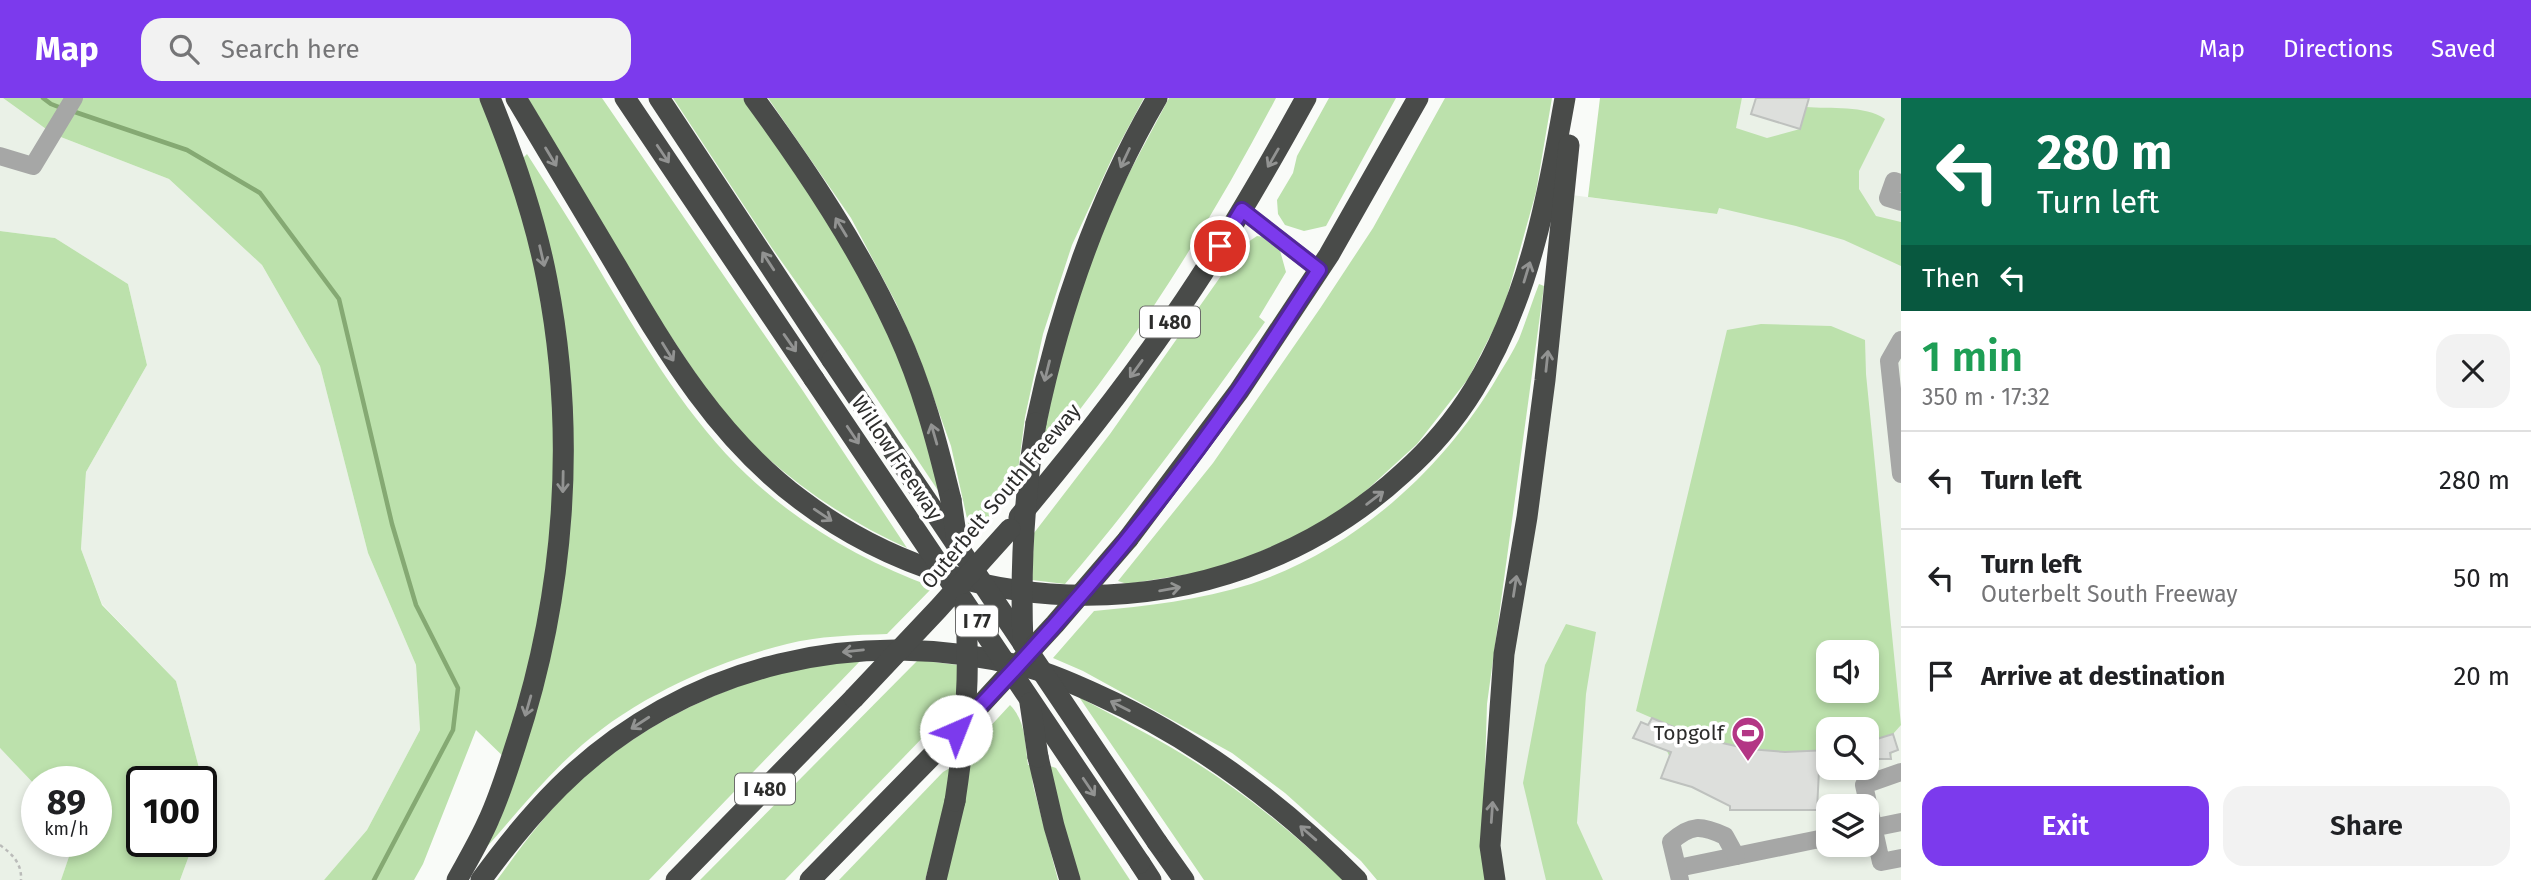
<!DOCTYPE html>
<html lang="en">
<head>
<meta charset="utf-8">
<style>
	:root { --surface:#fff; --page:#f2f2f2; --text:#202124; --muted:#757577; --line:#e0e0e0; --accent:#7c3aed }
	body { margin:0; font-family:"Fira Sans",sans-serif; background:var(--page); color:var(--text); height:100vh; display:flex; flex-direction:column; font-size:26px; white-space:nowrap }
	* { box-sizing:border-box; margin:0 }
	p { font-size:23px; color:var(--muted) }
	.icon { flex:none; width:38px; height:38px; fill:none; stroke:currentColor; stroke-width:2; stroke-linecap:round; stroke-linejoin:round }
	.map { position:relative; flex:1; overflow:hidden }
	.sheet { display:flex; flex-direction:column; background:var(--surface); width:630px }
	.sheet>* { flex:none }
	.top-card { background:#0b6e4f; color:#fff; overflow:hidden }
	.buttons { position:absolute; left:1816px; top:542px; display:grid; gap:14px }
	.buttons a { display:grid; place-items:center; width:63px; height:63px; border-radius:14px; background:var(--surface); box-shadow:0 4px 10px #0003; font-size:35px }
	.speed { position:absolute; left:21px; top:668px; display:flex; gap:14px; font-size:35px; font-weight:700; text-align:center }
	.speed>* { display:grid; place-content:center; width:91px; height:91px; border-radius:50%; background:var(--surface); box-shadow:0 4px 10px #0003; line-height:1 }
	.speed small { font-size:18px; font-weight:400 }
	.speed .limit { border:4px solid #111; border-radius:10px; background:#fff; color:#111 }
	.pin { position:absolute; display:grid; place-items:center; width:60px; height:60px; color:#fff; margin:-30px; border:4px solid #fff; border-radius:50%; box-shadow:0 2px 7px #0007 }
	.me { position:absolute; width:77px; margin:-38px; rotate:44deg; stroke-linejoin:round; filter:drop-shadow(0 0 5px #0008) }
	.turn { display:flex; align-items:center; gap:24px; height:147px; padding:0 21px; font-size:32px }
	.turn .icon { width:91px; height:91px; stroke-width:2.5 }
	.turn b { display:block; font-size:49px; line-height:60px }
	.then { display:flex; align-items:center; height:66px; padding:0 21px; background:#0003; gap:14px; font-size:26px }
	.round { display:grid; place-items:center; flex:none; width:74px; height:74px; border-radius:21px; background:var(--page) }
	.summary { display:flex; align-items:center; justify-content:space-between; height:119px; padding:0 21px }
	h1 { font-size:42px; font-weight:600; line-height:52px; color:#1e9e55 }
	.button { display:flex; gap:14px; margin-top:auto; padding:14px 21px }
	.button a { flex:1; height:80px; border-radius:21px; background:var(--accent); color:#fff; font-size:28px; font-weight:600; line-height:80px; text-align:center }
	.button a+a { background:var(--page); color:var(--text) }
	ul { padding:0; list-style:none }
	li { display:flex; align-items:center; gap:21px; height:98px; padding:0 21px; border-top:2px solid var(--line) }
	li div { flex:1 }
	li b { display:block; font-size:26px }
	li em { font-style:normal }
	header { display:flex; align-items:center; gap:42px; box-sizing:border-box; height:98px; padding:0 35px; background:var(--accent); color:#fff }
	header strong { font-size:33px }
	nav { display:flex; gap:38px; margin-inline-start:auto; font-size:24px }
	.search { width:490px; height:63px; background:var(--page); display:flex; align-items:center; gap:18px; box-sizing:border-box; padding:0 24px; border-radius:21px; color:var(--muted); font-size:26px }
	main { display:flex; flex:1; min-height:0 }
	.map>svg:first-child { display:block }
	.built { fill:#eaf1e7; fill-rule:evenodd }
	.green { fill:#bce1ac; fill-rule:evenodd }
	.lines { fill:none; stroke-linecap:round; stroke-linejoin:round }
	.stream { stroke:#85a973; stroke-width:4.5 }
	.building { fill:#dddfdc; stroke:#bec1be; stroke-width:2 }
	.path { stroke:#babbb9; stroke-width:2.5; stroke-dasharray:3.5 3.5; stroke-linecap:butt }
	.minor { stroke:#a6a7a6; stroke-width:18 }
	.highway { stroke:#494b49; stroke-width:21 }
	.highway-bridge { stroke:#494b49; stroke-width:21 }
	.oneway { stroke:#929392 }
	.route-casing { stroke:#51269a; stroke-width:18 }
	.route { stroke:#7c3aed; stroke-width:12 }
	.labels { text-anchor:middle; stroke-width:7; stroke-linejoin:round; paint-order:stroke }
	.shield { fill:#fff; stroke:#6c6c6b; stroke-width:2 }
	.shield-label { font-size:19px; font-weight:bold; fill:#2d2d2c }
	.street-label { font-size:21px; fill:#2d2d2c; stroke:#fff }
	.poi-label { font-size:21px; fill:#2d2d2c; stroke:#fff; text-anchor:end }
</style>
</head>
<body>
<header>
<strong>Map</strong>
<div class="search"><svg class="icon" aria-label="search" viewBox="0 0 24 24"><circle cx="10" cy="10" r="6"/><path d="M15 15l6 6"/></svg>Search here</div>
<nav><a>Map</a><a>Directions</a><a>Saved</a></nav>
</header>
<main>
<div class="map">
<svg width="1901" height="782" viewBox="0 0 1901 782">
	<rect width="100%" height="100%" fill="#f9fbf8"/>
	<g class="built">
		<path d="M0,0H3L53,36L169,81L262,167L320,268L368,455L416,567L420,632L367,732L324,782H180L194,744H201V723L208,704L176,583L102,506L81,451L86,374L147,267L128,186L55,140L0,133Z"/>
		<path d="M1742,0H1901V782H1496L1490,748L1564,96L1717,116ZM1829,555H1867V593H1829ZM1829,632H1867V670H1829ZM1829,709H1867V747H1829Z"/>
		<path d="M0,650L37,689V744H74L61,782H0Z"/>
	</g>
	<g class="green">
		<path d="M3,0H490L537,137L563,395L510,665L476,632L423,766L414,782H324L367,732L420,632L416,567L368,455L320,268L262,167L169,81L53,36Z"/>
		<path d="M528,0H602L803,293L907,450C856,427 808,396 765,358C729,326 702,286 676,246C622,167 576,82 528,0Z"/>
		<path d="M673,0H743L821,111L889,231L931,351L939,394L843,250L772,150Z"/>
		<path d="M768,0H1144L1114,56L1072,147L1043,236L1025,319L1015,395L972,443L951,348L918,256L896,205L851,120Z"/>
		<path d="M1169,0H1276C1209,128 1131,252 1039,363C1055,278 1075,189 1112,110C1129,73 1150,37 1169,0Z"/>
		<path d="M1329,0H1396L1326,128L1304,133L1285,127L1278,116L1277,102L1293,75L1297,58Z"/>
		<path d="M1445,0H1552L1536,94L1503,213L1468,281L1417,346L1358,400L1314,430L1221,471L1127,486L1118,483L1213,365L1321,209L1373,130Z"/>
		<path d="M1600,0H1742L1736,30L1767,40L1800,31L1806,9C1830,11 1865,7 1885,21L1859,73V91L1876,118L1901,124V168L1844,142L1796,128L1719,110L1717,116L1588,99Z"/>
		<path d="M527,56C554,98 581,140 606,183C647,251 689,322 747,377C800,427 864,464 933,489L887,536C855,537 818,538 787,546C715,564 639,598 582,647C545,679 516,716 484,752L570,388L523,60Z"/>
		<path d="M0,133L55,140L128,186L147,267L86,374L81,451L102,507L176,583L208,704L201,723V684H142V744H194L180,782H61L74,744H96V684H37V689L0,650Z"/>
		<path d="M1257,138L1271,140L1279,149L1286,174L1259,219L1265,224C1201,314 1137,402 1065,486L1032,482L1034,435L1110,336L1242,148Z"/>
		<path d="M1539,186L1544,188L1487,606L1483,734L1487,782H1377L1361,763L1285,695L1232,655L1083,573L1053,560L1094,513C1147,508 1200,502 1251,486C1355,451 1443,372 1498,278C1505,266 1513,254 1519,241C1526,223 1532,204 1539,186Z"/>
		<path d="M1761,226L1831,228L1865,242L1866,276L1901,627L1893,636L1891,661H1877L1876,664H1867V632H1829V670H1833L1832,673H1819L1817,712H1730L1729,704L1698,691L1666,682L1662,679L1670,660L1667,653L1633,640L1641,624L1648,627L1652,620L1636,613L1727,232ZM1829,555H1867V593H1829Z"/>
		<path d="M1566,526L1596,534L1586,596L1577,725L1603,782H1546L1523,685L1545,567Z"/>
		<path d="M863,560L649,782H497C521,749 545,716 575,687C630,635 706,595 779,575C807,568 836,565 863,560Z"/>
		<path d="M918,562L958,567L957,604L785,782H700Z"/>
		<path d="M1079,599C1113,618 1149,636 1182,656C1241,692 1294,735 1343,782H1204Z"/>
		<path d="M1010,607C1026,623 1025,645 1028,667H1031L1033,687L1058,782H946L963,711L972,648Z"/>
		<path d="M1047,667L1056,670L1130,782H1079Z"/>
		<path d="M950,670L946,708L925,782H839L943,674Z"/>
	</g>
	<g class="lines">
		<g class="stream">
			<path d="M43,0L51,6L64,11"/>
			<path d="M72,13L187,52L260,95L339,201L392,426L416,507L458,590L453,632L374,782"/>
		</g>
	</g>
	<g class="building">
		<path d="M1756,0H1809L1800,31L1751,16Z"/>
		<path d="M1652,620L1700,640L1749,651L1785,654L1829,652V672H1819L1817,712H1730V708L1692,689L1661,680L1671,654L1633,640L1641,624L1648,627Z"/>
		<path d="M1893,636L1898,652L1890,655L1891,661H1877L1871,672L1867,674V644Z"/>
	</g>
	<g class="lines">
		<path class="path" d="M0,747C12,756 22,765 21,782"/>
		<g class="minor">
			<path d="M0,58L33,68L74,0"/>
			<path d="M1901,85L1894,83L1888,100L1901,104"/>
			<path d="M1242,112L1319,172"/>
			<path d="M1901,242L1889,263L1901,376"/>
			<path d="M1901,674L1864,687L1881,764L1901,760"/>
			<path d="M1867,731L1901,724"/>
			<path d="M1678,770L1829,739"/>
			<path d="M1680,782L1671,744C1691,726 1701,727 1725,738L1736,758"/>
		</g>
		<g class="highway">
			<path d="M516,0C550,56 583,113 617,169C668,256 719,341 801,402C981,538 1237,528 1403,375C1430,351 1455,322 1474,291C1529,202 1547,101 1565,0"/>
			<path d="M625,0L814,281"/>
			<path d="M659,0L832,262"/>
			<path d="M754,0C808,74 859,150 897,233C922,287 937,344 951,402"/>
			<path d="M1036,325C1060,210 1098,101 1157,0"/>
			<path d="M1019,419C1078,349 1134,278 1185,202C1229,137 1268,69 1306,0"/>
			<path d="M1128,441L1239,293L1329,157L1418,0"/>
			<path d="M1038,659L1054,728L1070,782"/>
			<path d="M1157,744L1184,782"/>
			<path d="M1140,765L1151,782"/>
			<path d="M457,782C468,762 480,742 489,721C500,697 508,671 516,646C565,497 577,336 547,182C535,119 514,59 490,0"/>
			<path d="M481,782C505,749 530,718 559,689C684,565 864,524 1033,571C1055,577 1076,587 1096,596C1194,640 1282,706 1357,782"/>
			<path d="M676,782L854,600"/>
			<path d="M810,782L973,616"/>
			<path d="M936,782L955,703"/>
			<path d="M1495,782L1490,748L1504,556L1527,419L1545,282L1569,47"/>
		</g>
		<g class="highway-bridge">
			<path d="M832,262L1157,744"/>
			<path d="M814,281L1140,765"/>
			<path d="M951,402L957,443"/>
			<path d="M1023,546C1020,471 1024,398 1036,325"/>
			<path d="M854,600L938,511L1010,431"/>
			<path d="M1030,605L1038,659"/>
			<path d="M974,614L1055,526L1128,441"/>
			<path d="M955,703C965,637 971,573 965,506"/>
		</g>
	</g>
	<defs><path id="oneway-shaft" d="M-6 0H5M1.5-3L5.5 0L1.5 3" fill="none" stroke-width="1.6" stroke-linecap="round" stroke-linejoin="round" transform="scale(1.75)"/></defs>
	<g class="oneway">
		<use href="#oneway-shaft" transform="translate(663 56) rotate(56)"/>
		<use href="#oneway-shaft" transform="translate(551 59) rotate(59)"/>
		<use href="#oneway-shaft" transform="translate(1125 60) rotate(115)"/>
		<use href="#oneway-shaft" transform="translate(1273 60) rotate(120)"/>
		<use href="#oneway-shaft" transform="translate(841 129) rotate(-121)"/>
		<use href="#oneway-shaft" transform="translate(542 158) rotate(77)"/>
		<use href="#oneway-shaft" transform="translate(768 163) rotate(-123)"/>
		<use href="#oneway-shaft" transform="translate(1527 174) rotate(-73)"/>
		<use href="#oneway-shaft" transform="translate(790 245) rotate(55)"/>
		<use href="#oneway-shaft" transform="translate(668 254) rotate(58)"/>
		<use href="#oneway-shaft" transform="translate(1547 263) rotate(-84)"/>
		<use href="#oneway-shaft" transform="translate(1136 271) rotate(126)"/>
		<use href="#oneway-shaft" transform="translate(1047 273) rotate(104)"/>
		<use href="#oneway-shaft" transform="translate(934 336) rotate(-106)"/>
		<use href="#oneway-shaft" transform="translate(853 337) rotate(56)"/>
		<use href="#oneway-shaft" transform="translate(563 384) rotate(91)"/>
		<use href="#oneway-shaft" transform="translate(1375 400) rotate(-37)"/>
		<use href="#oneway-shaft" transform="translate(823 417) rotate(34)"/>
		<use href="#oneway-shaft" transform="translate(1515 488) rotate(-81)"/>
		<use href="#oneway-shaft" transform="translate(1170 491) rotate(-10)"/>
		<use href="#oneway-shaft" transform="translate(853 553) rotate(174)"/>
		<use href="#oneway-shaft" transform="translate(528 608) rotate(106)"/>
		<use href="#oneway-shaft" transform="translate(1120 608) rotate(-153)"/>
		<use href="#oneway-shaft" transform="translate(640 625) rotate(147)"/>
		<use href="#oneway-shaft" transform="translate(1089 689) rotate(56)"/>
		<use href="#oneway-shaft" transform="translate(1492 714) rotate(-86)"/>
		<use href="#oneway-shaft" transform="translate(1308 735) rotate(-139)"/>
	</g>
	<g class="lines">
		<defs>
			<path id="route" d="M956,633C1059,527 1156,414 1239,293C1267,253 1292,212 1319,172L1242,112L1220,148"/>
		</defs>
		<use href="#route" class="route-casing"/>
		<use href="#route" class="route"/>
	</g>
	<defs>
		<symbol id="stadium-pin" viewBox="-11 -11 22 30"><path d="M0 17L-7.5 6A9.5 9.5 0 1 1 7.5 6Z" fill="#b33685" stroke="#fff"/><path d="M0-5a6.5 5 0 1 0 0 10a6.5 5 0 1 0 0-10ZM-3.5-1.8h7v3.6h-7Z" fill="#fff"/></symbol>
	</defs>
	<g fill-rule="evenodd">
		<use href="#stadium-pin" x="1729" y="616" width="38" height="52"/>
	</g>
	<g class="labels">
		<g class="shield">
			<rect x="1140" y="208.5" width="60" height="31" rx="5"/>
			<rect x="956" y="507.5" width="42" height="31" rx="5"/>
			<rect x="735" y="675.5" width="60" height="31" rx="5"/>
		</g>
		<g class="shield-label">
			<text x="1170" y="231">I 480</text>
			<text x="977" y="530">I 77</text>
			<text x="765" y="698">I 480</text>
		</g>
		<g class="street-label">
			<text transform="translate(897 360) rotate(56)" y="7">Willow Freeway</text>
			<text transform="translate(1001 398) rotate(-50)" y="7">Outerbelt South Freeway</text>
		</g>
		<g class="poi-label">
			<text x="1724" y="642">Topgolf</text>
		</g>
	</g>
</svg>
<div class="buttons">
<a><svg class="icon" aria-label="sound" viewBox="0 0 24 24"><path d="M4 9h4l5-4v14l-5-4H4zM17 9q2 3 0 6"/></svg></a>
<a><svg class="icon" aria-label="search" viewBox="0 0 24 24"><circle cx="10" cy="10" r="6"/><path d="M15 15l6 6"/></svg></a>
<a><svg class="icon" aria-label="layers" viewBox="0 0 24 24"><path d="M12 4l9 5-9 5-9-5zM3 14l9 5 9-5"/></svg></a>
</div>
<div class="speed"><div>89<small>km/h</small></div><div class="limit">100</div></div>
<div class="pin" style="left:1220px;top:148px;background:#d93025"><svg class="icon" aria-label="arrive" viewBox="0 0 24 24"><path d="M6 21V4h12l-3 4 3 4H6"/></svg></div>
<svg class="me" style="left:956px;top:633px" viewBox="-20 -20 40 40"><circle r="19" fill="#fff"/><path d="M0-13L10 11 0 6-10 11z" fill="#7c3aed"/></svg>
</div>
<section class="sheet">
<div class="top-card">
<div class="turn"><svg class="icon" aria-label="left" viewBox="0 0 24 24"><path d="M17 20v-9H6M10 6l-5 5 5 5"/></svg><div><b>280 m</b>Turn left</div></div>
<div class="then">Then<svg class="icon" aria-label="left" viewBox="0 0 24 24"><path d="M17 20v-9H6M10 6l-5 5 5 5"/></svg></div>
</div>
<div class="summary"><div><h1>1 min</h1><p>350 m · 17:32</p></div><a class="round"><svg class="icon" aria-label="close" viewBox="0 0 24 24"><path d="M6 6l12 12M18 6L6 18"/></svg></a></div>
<ul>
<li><svg class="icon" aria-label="left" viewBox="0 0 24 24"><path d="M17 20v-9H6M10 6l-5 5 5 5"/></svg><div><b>Turn left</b></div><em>280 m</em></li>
<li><svg class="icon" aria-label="left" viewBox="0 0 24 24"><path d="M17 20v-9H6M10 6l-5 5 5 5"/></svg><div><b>Turn left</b><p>Outerbelt South Freeway</p></div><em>50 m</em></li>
<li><svg class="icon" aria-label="arrive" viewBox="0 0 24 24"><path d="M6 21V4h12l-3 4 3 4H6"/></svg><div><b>Arrive at destination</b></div><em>20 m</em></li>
</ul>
<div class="button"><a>Exit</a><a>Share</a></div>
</section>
</main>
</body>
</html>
